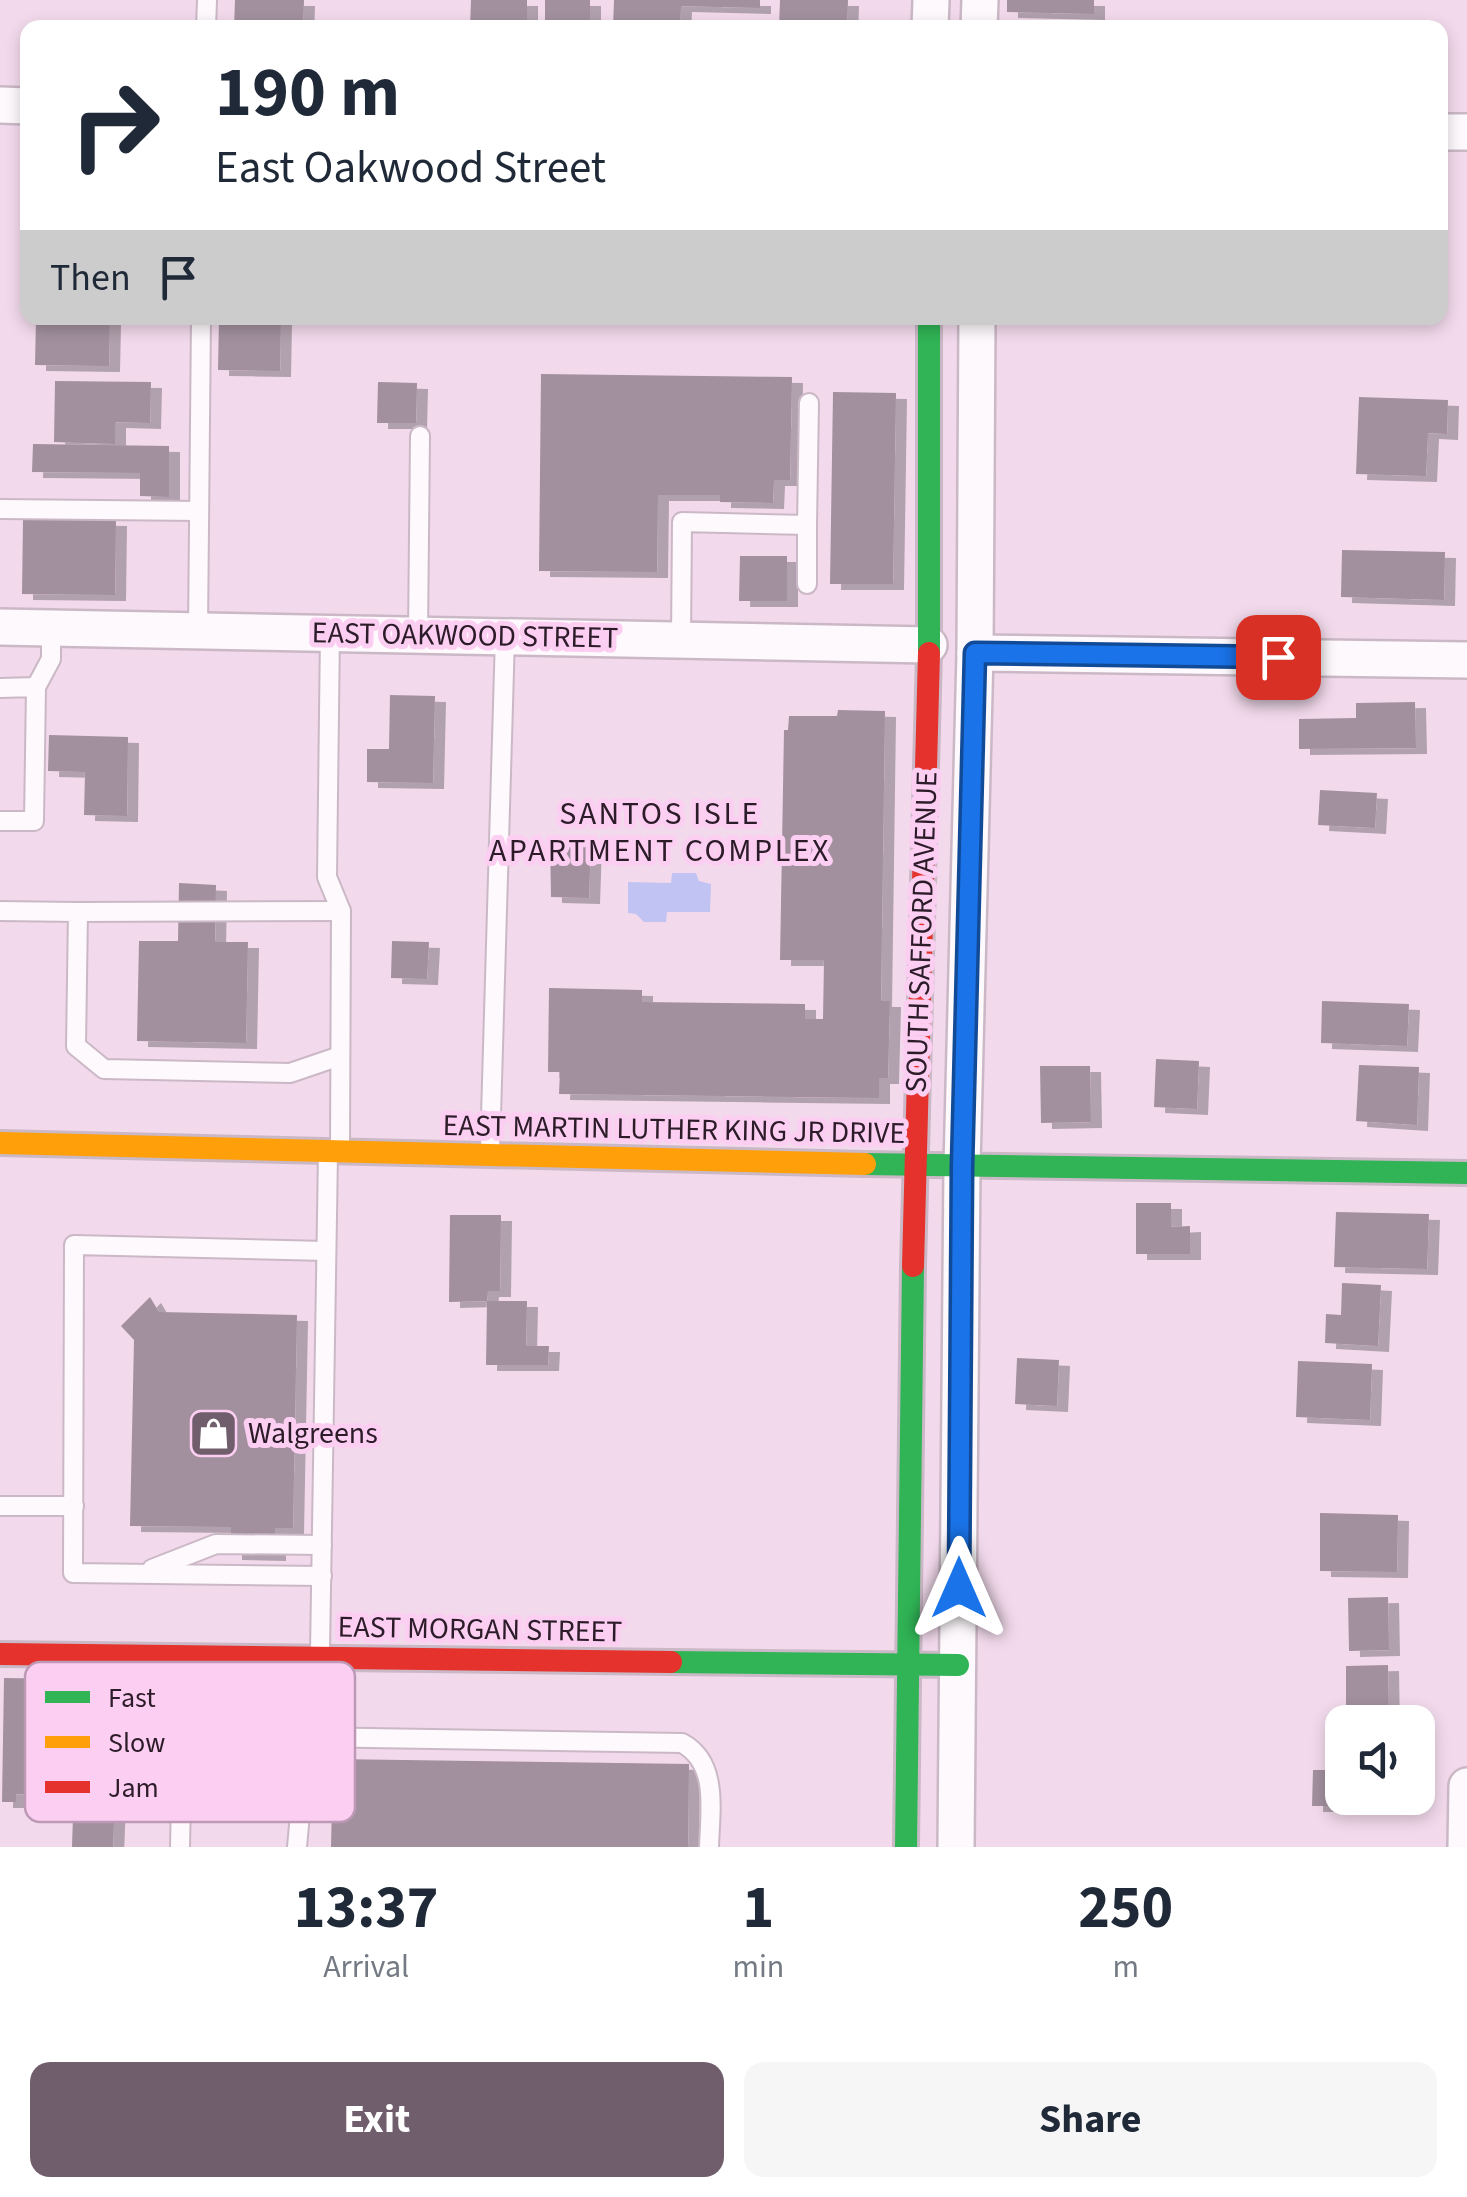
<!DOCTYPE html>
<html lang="en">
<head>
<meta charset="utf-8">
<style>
	:root { --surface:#fff; --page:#f6f6f7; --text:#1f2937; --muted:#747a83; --accent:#715e6d }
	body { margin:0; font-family:"Source Sans 3",sans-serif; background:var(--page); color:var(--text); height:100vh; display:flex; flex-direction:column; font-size:38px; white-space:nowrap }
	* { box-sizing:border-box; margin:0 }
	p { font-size:32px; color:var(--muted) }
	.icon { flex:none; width:55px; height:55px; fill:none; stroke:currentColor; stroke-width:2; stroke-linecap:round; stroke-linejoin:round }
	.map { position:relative; height:1847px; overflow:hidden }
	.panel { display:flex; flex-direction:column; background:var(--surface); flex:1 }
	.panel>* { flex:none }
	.guide { position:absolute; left:20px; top:20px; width:1428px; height:305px; border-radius:20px; box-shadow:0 5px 15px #0003; background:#fff; color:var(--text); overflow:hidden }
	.fabs { position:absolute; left:1325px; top:1705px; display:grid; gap:20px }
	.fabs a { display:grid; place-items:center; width:110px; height:110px; border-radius:20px; background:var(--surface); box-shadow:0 5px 15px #0003; font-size:50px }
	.pin { position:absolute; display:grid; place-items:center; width:85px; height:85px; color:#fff; margin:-42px; border-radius:20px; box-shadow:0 5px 15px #0006 }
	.me { position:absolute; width:110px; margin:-55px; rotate:0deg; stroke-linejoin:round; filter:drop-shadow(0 0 8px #0008) }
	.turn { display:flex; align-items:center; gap:35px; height:210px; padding:0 30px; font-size:45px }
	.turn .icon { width:130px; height:130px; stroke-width:2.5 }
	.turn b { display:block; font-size:70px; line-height:85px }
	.then { display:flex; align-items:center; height:95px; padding:0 30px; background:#0003; gap:20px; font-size:38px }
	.eta { display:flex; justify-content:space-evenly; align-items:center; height:170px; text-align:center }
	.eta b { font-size:60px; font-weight:700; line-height:70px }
	.action { display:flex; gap:20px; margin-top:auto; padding:20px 30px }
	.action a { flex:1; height:115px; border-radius:20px; background:var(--accent); color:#fff; font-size:40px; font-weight:700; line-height:115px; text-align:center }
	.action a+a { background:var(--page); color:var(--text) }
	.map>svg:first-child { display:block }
	.water { fill:#c1c4f2 }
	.building { fill:#a2909e; filter:url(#shadow) }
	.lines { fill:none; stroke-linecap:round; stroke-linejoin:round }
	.lane-casing { stroke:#cbb8c6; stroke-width:22 }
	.street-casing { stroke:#cbb8c6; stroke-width:40 }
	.fast-casing { stroke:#cbb8c6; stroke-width:28 }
	.slow-casing { stroke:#cbb8c6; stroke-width:28 }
	.jam-casing { stroke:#cbb8c6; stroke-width:28 }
	.lane { stroke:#fdf9fc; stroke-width:18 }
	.street { stroke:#fdf9fc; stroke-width:35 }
	.fast { stroke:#30b455; stroke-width:22 }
	.slow { stroke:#ff9f0a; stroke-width:22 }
	.jam { stroke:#e5322d; stroke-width:22 }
	.route-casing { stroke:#114b97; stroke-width:25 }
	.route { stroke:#1a73e8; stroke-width:18 }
	.labels { text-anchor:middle; stroke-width:10; stroke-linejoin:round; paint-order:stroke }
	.street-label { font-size:30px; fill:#2c1c29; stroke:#fccff2 }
	.poi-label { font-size:30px; fill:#2c1c29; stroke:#fccff2; text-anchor:start }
	.neighbourhood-label { font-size:32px; letter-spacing:2.5px; fill:#2c1c29; stroke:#fccff2 }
	.key { fill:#fccff2; stroke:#be99b6; stroke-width:2.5 }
	.key-label { font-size:28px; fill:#2c1c29 }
</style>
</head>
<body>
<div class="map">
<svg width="1467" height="1847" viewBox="0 0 1467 1847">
	<defs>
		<filter id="shadow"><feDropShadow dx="11" dy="6" stdDeviation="0" flood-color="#0004"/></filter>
	</defs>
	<rect width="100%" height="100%" fill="#f2daec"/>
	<path class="water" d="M672,873H696L699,881L711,884L710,912H667L666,922H644L636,914L628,913V882L671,883Z"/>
	<g class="building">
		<path d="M235,0H304L303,28H234Z"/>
		<path d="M471,0H527V28H470Z"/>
		<rect x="545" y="0" width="45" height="28"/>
		<path d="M614,0H760V8L681,6L680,28L613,27Z"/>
		<path d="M780,0H848L847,28H779Z"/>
		<path d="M1007,0H1094V14L1007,12Z"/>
		<path d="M36,318H110L109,366L35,365Z"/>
		<path d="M219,318H281L280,371L218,370Z"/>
		<path d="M541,374L792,377L790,480H774L773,503L720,502V495H658L657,572L539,571Z"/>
		<path d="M55,381L151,382L150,423L115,422V444L54,442Z"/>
		<path d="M378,382L417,383L416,423H377Z"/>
		<path d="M833,392L896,393L893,584H830Z"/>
		<path d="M1359,397L1448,400L1447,434L1428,433L1426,476L1356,474Z"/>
		<path d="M33,444L169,446V497L140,496V473L32,472Z"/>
		<path d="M23,519L116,520L115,595L22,594Z"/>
		<path d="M1342,550L1445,552L1444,600L1341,597Z"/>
		<path d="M740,556H787V601H739Z"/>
		<path d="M390,695L435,696L433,783L367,782V749H389Z"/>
		<path d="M1415,702L1416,748L1299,749V719L1356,718V703Z"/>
		<path d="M838,710L885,711L881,1001H890L888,1078H879V1098L559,1094L560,1072H548L549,988L642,990V1002L805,1004V1019H823L824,960H780L784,730H788L789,716H837Z"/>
		<path d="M49,735L128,737L127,816L84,815L85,772L48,771Z"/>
		<path d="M1320,790L1377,793L1375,828L1318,825Z"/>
		<path d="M550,838L591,839L589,898L551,897Z"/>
		<path d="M179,883L216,885L215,942H248L246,1043L137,1041L139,941H178Z"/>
		<path d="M392,941L429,942L427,979L391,978Z"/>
		<path d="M1322,1001L1409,1004L1407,1046L1321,1043Z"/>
		<path d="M1156,1059L1199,1061L1197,1109L1154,1107Z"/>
		<path d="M1359,1065L1419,1067L1417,1125L1356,1121Z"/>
		<path d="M1040,1066H1090L1091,1122L1041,1123Z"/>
		<path d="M1136,1203H1171V1227L1190,1226V1254H1136Z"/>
		<path d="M1336,1212L1429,1214L1427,1269L1334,1267Z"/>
		<path d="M450,1215H501L500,1291H488L487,1301L449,1302Z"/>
		<path d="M1342,1283L1381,1285L1378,1346L1325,1343L1326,1314L1341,1315Z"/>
		<path d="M150,1297L159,1312L297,1315L293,1528H275V1555L231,1554V1527L130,1526L134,1340L121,1326Z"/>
		<path d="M487,1301H527L526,1346H549L548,1365H486Z"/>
		<path d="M1017,1358L1059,1360L1057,1406L1015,1404Z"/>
		<path d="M1298,1361L1372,1364L1370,1420L1296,1417Z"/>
		<path d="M1320,1513L1398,1515L1397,1572L1320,1571Z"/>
		<path d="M1388,1597L1389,1650L1349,1651L1348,1598Z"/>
		<path d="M1388,1665L1389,1722H1346V1666Z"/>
		<path d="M4,1678L70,1679L69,1686H90V1719L132,1720L131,1760L85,1759L84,1796L115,1798L113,1847H72L73,1815L56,1814L39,1807V1795L16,1794V1802H2Z"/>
		<path d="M333,1759L689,1764L688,1847H331Z"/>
		<path d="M1313,1770H1342V1798H1382V1806H1312Z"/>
	</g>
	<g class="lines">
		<defs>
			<g id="lane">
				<path d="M206,28L207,0"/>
				<path d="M0,509L199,511"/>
				<path d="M807,584V525"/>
				<path d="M198,631L201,318"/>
				<path d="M330,632L327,877L341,911L340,1147"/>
				<path d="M418,634L420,436"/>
				<path d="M681,640L682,522L807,525L809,403"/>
				<path d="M36,687L51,659V628"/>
				<path d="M0,688L36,687L34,821H0"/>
				<path d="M0,911L78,912L76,1046L104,1069L290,1073L340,1056"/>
				<path d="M78,912L341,911"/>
				<path d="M490,1150L505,636"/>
				<path d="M0,1506H74"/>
				<path d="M152,1569L216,1544L322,1545"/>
				<path d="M322,1576L73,1573L74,1245L326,1251"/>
				<path d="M320,1652L328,1153"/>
				<path d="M307,1737L682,1743C719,1763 710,1811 709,1847"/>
				<path d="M180,1847L184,1661"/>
				<path d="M297,1847L307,1737L309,1663"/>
			</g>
			<g id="street">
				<path d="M930,28L931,0"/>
				<path d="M979,28L980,0"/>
				<path d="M0,105L28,106"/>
				<path d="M1440,132H1467"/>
				<path d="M0,627L929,645"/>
				<path d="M975,653L1467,660"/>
				<path d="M956,1847L962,1166L975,653L977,318"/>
				<path d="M1466,1847L1467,1786"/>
			</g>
			<g id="fast">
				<path d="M929,653V318"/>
				<path d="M865,1164L1467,1173"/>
				<path d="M671,1662L958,1665"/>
				<path d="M906,1847L913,1266"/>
			</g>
			<path id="slow" d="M0,1143L865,1164"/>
			<g id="jam">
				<path d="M913,1266L929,653"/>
				<path d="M0,1654L671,1662"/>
			</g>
		</defs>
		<use href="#lane" class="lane-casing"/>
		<use href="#street" class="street-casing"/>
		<use href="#fast" class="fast-casing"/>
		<use href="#slow" class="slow-casing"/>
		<use href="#jam" class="jam-casing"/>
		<use href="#lane" class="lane"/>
		<use href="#street" class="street"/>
		<use href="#fast" class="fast"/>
		<use href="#slow" class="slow"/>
		<use href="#jam" class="jam"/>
	</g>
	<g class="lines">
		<defs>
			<path id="route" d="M959,1588L962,1166L975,653L1278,657"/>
		</defs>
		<use href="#route" class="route-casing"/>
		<use href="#route" class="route"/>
	</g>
	<defs>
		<symbol id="shop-square" viewBox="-11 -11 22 22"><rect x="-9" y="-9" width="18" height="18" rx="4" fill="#715e6d" stroke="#fccff2"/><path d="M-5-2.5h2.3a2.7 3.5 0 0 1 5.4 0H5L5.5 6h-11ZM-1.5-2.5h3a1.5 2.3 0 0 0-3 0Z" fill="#fff"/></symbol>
	</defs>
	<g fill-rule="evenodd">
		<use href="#shop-square" x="186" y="1406" width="55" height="55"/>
	</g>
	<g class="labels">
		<g class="street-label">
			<text transform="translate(465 635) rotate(1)" y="10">EAST OAKWOOD STREET</text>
			<text transform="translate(921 932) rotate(-88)" y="10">SOUTH SAFFORD AVENUE</text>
			<text transform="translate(674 1129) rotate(1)" y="10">EAST MARTIN LUTHER KING JR DRIVE</text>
			<text transform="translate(480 1629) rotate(1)" y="10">EAST MORGAN STREET</text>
		</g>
		<g class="poi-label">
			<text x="248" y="1443">Walgreens</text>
		</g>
		<g class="neighbourhood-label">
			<text x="660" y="824">SANTOS ISLE<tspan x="660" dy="37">APARTMENT COMPLEX</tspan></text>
		</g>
	</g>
	<rect x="25" y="1662" width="330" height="160" rx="15" class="key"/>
	<rect x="45" y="1691" width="45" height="12" fill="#30b455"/>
	<rect x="45" y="1736" width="45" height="12" fill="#ff9f0a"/>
	<rect x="45" y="1781" width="45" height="12" fill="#e5322d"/>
	<g class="key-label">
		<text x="108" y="1707">Fast</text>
		<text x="108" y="1752">Slow</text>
		<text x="108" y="1797">Jam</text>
	</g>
</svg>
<div class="fabs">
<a><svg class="icon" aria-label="sound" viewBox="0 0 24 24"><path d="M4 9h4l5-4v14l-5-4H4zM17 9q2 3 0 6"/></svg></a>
</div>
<div class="pin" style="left:1278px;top:657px;background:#d93025"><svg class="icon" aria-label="arrive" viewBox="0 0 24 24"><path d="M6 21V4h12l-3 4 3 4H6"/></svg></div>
<svg class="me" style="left:959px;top:1588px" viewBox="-20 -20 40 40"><path d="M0-17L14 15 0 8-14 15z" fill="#1a73e8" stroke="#fff" stroke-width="4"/></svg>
<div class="guide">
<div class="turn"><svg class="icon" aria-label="right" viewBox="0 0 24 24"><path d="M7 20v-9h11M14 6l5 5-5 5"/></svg><div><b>190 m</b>East Oakwood Street</div></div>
<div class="then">Then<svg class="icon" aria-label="arrive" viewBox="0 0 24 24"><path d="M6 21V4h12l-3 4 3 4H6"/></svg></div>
</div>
</div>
<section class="panel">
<div class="eta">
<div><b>13:37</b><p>Arrival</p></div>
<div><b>1</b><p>min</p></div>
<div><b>250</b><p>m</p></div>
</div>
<div class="action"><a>Exit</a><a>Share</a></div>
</section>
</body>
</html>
